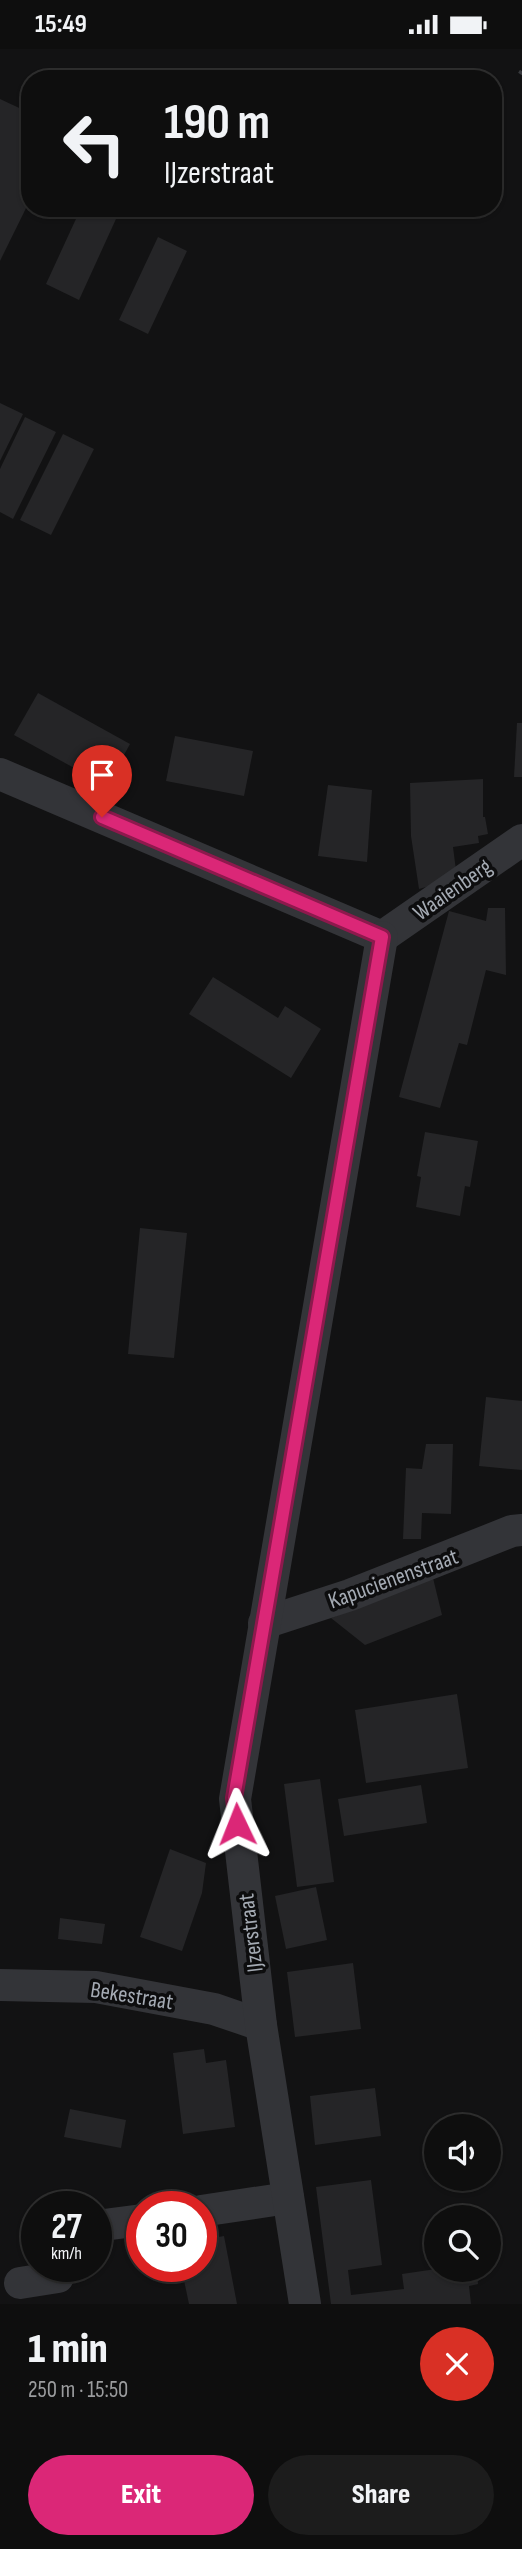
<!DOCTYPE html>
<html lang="en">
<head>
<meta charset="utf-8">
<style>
	:root { --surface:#0e0e0e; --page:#1c1c1c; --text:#f1f3f6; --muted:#9b9c9e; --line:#2e2e2e; --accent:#db2777 }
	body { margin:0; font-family:"Sofia Sans Condensed",sans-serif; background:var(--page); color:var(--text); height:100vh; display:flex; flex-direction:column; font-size:26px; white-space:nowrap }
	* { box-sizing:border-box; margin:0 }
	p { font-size:23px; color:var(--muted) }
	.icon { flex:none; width:38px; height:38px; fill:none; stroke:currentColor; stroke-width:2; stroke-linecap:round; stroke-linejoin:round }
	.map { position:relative; height:2255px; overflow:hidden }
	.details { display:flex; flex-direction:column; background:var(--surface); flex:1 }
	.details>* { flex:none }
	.guide { position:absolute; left:21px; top:21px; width:481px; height:147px; border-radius:28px; box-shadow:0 2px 5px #0004,0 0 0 2px var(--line); background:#0e0e0e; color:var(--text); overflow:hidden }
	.controls { position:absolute; left:424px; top:2065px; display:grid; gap:14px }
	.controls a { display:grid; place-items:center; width:77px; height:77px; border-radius:50%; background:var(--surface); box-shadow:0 2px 5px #0004,0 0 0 2px var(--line); font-size:35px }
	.speed { position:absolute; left:21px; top:2142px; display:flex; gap:14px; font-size:35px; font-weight:700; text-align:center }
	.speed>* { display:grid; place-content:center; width:91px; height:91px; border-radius:50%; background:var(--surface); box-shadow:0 2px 5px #0004,0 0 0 2px var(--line); line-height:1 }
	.speed small { font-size:18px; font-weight:400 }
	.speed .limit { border:10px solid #d22; background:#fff; color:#111 }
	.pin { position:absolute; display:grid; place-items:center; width:60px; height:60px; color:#fff; margin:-72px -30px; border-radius:50% 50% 50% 0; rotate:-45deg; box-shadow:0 0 7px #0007 }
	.pin .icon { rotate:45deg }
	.me { position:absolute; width:77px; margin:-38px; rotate:358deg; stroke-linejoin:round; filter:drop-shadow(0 0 5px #0008) }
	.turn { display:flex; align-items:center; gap:24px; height:147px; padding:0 28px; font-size:32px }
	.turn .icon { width:91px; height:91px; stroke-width:2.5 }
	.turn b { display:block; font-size:49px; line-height:60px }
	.round { display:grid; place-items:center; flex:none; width:74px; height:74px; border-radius:37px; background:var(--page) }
	.summary { display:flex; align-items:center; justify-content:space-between; height:119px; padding:0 28px }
	h1 { font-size:42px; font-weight:800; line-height:52px }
	.button { display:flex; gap:14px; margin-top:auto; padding:14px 28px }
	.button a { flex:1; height:80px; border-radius:42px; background:var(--accent); color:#fff; font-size:28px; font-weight:800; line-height:80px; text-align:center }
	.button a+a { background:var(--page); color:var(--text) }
	.status { display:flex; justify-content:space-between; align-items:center; height:49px; padding:0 35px; background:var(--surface); direction:ltr }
	.status svg { height:19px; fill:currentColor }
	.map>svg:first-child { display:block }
	.building { fill:#252527 }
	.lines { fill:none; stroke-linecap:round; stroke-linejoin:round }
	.path { stroke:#393b3f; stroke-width:4.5; stroke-dasharray:3.5 5; stroke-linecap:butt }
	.minor { stroke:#333438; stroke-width:32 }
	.route-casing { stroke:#8e194d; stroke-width:18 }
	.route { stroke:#db2777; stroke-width:12 }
	.labels { text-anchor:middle; stroke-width:7; stroke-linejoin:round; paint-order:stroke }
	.street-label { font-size:23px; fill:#a4aab3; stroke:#0d0d0e }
</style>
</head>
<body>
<div class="status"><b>15:49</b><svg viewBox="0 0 49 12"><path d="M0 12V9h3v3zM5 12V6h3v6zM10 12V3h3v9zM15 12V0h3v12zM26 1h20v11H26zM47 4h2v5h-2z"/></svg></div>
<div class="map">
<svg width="522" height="2255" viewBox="0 0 522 2255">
	<rect width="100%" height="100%" fill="#121213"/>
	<g class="building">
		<path d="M0,50L30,64V151L0,212Z"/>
		<path d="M81,159H121L79,251L46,235Z"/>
		<path d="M158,188L187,202L148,285L119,271Z"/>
		<path d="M0,354L23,365L0,412Z"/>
		<path d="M25,368L56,383L13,470L0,463V420Z"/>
		<path d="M63,385L94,400L51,486L20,471Z"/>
		<path d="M38,644L130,695L107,737L14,686Z"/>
		<path d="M517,674H522V728H514Z"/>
		<path d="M175,687L253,702L244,747L166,732Z"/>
		<path d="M483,730V768H485L488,785L478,787L479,794L453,798L457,829L419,840L411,787L410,734Z"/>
		<path d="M328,736L372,741L367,813L318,807Z"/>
		<path d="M488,859H505L506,926L486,921L467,996L459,994L440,1059L399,1048L449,862L486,872Z"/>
		<path d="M213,928L278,969L285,957L321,980L291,1029L189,965Z"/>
		<path d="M425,1083L478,1092L470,1138L465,1137L460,1167L416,1158L421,1128L417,1127Z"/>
		<path d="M140,1179L187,1184L174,1309L128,1305Z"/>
		<path d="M486,1348L522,1352V1421L479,1417Z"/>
		<path d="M426,1395H453L451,1465L422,1464L421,1490H403L406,1419L422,1420Z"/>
		<path d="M433,1529L442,1566L365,1596L331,1569Z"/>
		<path d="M457,1645L468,1719L366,1734L355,1661Z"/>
		<path d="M320,1730L334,1833L297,1838L284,1735Z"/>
		<path d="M421,1736L427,1774L344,1787L338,1750Z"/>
		<path d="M170,1800L206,1814L202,1844L182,1902L140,1888Z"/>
		<path d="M316,1838L327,1891L286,1900L275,1847Z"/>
		<path d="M60,1869L105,1875L102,1895L58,1890Z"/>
		<path d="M353,1914L361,1980L295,1988L287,1923Z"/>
		<path d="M204,2000L206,2014L226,2011L235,2078L183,2085L173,2004Z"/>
		<path d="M375,2039L381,2087L315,2096L310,2047Z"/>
		<path d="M70,2060L126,2071L121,2099L64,2088Z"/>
		<path d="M371,2131L382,2216L348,2221L351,2246L404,2240L402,2225L436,2220L477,2221L478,2235L469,2237L471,2255H331L316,2138Z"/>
		<path d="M224,2187L237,2255H189L181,2217H201V2191Z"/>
	</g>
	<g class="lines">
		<path class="path" d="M520,25L522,22"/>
		<g class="minor">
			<path d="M0,725L382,888"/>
			<path d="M382,888L522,791"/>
			<path d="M264,1574L350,1546L512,1482L522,1481"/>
			<path d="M0,1936L96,1938L214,1960L261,1976"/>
			<path d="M201,2162L288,2149"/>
			<path d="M96,2177L142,2171"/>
			<path d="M20,2234L58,2228"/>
			<path d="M305,2255L261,1976L235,1750L382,888"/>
		</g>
	</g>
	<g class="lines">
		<defs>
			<path id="route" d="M102,768L382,888L234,1749L237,1775"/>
		</defs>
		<use href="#route" class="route-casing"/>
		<use href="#route" class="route"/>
	</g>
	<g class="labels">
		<g class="street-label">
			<text transform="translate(452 840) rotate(-35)" y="8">Waaienberg</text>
			<text transform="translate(393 1529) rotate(-20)" y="8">Kapucienenstraat</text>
			<text transform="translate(250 1884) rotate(-97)" y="8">IJzerstraat</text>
			<text transform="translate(132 1946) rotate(9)" y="8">Bekestraat</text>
		</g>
	</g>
</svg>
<div class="controls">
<a><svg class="icon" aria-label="sound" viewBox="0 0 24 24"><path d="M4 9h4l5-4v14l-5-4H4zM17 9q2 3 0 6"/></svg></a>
<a><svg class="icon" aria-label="search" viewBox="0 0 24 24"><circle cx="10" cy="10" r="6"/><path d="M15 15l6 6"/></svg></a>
</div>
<div class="speed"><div>27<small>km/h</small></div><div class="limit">30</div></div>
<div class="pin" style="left:102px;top:768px;background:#d93025"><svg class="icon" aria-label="arrive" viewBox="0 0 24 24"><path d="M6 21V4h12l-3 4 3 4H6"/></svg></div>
<svg class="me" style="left:237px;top:1775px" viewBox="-20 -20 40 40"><path d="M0-17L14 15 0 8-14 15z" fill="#db2777" stroke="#fff" stroke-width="4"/></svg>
<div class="guide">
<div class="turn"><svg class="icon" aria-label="left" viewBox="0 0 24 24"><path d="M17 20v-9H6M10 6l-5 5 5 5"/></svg><div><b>190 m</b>IJzerstraat</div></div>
</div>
</div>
<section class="details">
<div class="summary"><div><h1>1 min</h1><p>250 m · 15:50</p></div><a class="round" style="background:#d93025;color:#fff"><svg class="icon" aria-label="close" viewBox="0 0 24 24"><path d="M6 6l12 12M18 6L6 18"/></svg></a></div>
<div class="button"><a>Exit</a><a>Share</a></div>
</section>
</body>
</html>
